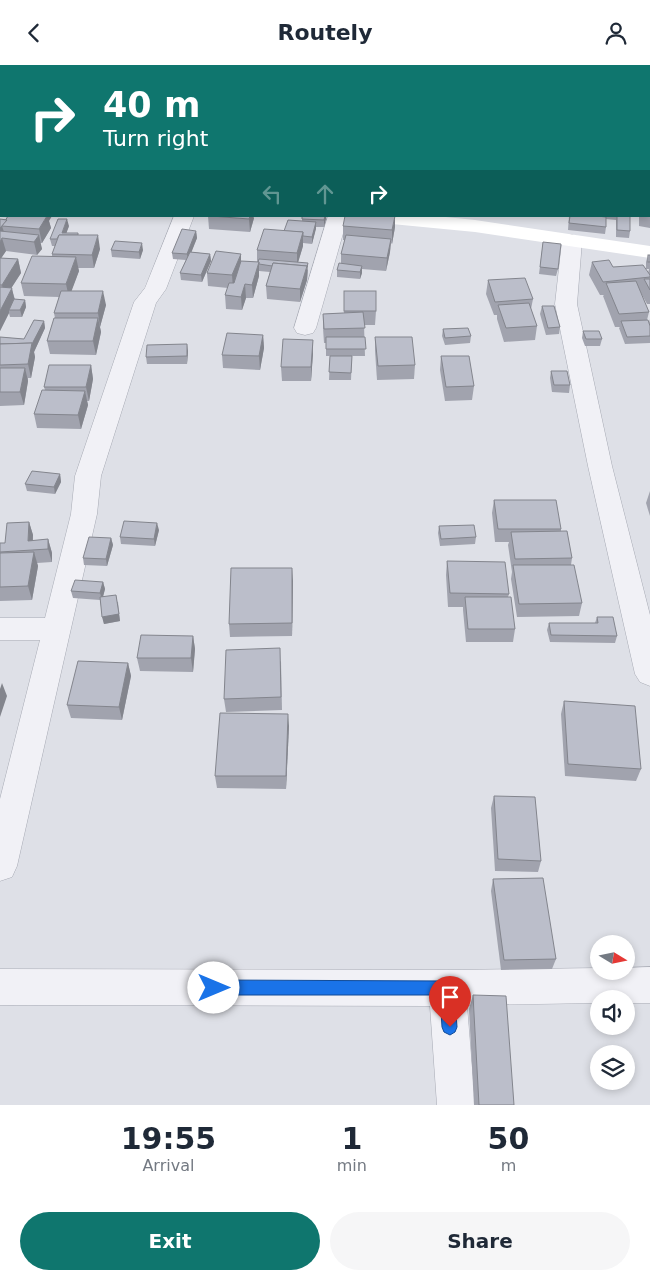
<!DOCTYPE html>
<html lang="en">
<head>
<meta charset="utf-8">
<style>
	:root { --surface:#fff; --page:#f6f6f7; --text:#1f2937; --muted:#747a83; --accent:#0f766e }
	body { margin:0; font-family:"DejaVu Sans",sans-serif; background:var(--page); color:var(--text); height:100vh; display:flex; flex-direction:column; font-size:19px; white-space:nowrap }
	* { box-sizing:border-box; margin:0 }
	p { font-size:16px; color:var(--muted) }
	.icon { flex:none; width:28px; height:28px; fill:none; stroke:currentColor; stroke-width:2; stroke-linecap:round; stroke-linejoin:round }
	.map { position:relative; height:1040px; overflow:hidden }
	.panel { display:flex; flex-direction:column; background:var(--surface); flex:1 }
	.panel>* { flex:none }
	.hud { position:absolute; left:0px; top:0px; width:650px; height:152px; box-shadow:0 2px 8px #0003; background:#0f766e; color:#fff; overflow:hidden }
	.needle { width:32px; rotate:100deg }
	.tools { position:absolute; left:590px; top:870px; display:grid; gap:10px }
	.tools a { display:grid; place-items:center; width:45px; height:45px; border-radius:50%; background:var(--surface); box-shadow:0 2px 8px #0003; font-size:25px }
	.pin { position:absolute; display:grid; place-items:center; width:42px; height:42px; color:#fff; margin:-51px -21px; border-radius:50% 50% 50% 0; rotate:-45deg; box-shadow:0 0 5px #0007 }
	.pin .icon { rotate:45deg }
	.me { position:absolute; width:55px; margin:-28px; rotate:90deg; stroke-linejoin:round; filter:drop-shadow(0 0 4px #0008) }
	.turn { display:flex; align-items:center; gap:18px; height:105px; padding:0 20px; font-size:22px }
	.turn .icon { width:65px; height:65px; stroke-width:2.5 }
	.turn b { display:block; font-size:35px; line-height:42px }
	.lanes { display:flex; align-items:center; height:48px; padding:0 20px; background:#0003; justify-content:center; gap:25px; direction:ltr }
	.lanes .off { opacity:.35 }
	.eta { display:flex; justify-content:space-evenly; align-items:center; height:85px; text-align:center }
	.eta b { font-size:30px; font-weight:600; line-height:35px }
	.action { display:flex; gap:10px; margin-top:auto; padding:10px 20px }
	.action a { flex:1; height:58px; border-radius:30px; background:var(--accent); color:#fff; font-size:20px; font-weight:600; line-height:58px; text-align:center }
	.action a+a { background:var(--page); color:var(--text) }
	header { display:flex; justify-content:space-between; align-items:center; height:65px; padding:0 20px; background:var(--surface); font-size:22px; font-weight:600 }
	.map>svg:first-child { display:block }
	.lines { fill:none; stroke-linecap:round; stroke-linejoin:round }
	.street-casing { stroke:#a7aab4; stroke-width:1 }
	.street { fill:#f1f1f6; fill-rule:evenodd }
	.secondary { fill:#fff; fill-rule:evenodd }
	.wall { fill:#a1a3ae }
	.shaded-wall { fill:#83858d }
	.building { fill:#bbbeca; stroke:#83858d }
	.route { fill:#1a73e8; stroke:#114b97 }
</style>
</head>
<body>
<header><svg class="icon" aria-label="back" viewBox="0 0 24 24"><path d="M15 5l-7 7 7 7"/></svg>Routely<svg class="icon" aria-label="person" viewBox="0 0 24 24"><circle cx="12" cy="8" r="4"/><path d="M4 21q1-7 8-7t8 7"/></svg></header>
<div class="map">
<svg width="650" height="1040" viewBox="0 0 650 1040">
	<rect width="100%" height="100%" fill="#dee0e7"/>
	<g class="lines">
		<defs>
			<g id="street">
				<rect x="17" y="0" width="16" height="1"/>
				<rect x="489" y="0" width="16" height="1"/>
				<path d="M174,151H194L166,224L156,238L101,411L97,449L17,801L12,812L0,816V734L40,575H0V553H45L71,449L75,411L134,237L145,223Z"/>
				<path d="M328,151H348L316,263L313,268L305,270L297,268L294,263Z"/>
				<path d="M572,170L579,172L582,176L577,239L612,401L650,550V621L640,617L635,609L588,401L555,239L562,176L565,172Z"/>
				<path d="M650,902V938H626V934H599V938L467,940L475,1040H437L430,941L0,940V904L447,905L599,903V906H626V903Z"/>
			</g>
		</defs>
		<use href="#street" class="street-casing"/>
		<use href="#street" class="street"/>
		<g class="secondary">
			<path d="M0,97L1,98V110L0,109Z"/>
			<path d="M361,151H436L475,155L650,181V193L475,167L371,157L364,155Z"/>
		</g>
	</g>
	<g class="wall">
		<rect x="186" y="0" width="42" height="1"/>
		<path d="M335,0H360V1H362H335Z"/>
		<rect x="448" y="0" width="24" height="1"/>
		<rect x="526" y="0" width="36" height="1"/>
		<rect x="573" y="0" width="38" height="1"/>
		<path d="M629,0H650V62H649V1H629Z"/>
		<path d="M649,93H650V163L639,161V151H649Z"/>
		<path d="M208,151L254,153L250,167L209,164Z"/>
		<path d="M326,151L324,162H316L312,179L303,178V181L298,197L308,205L307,215L300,237L267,234L266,221L270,207L259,206V211L253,233H246L242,245L226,244L225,230L228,223L208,221L207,208L241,189V196L257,197V185L284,166L302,156V154Z"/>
		<path d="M569,151H630V166L629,173L616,172V155L606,154V162L605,169L568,165Z"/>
		<path d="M0,154L49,156L51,163L42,178H40L42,184L37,190L6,186L1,193L18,194L21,208L11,223L15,234L25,235L26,242L22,252H10L9,248L0,266Z"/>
		<path d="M69,161L66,168L79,170L100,184L94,203H78L79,206L71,226L106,240L100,262L101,267L96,290L50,289L47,276L55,253L54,248L59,232L24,231L21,218L52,191V189L55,181H52L50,174Z"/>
		<path d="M343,161L395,162L392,179L391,178L390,187L386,206L362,204V208L360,214L337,212V205L341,199V189L345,175H343Z"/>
		<path d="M196,166L197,173L191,187L210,189L211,196L202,217L181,215L180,208L186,195L173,194L172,188Z"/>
		<path d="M543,177L558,204L556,211L539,209Z"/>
		<path d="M111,185H143L140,194L112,192Z"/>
		<path d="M648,190H650V239H647L641,228V226H640L649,247L647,255L649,258L650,254V278L625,279L619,263L620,262H615L603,231L604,230H600L589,210L592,197L613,202L648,208L649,204H646V197Z"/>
		<path d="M488,215L533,234L531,244L537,261L535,275L504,277L497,254V250H494L486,229Z"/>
		<path d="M344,226L376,246L375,260H364L365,291H335H352L351,315H329L330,291H326V278H324L323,263V249L344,248Z"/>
		<path d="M542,241L560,262L559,269L546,270L540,249Z"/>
		<path d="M44,256L45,263L34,287L35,292L31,313H28V316L24,340L0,341V272L24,274Z"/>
		<path d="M443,264L471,271L470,278L445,280L442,271Z"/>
		<path d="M583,266L602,274L600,281H585L582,273Z"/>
		<path d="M263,270L264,283L260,305L223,303L222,290Z"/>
		<path d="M375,272L415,300L414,314L377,315L375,286Z"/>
		<path d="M313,275V288L311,316H282L281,302Z"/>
		<path d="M188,286L187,299H147L146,292Z"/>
		<path d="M441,291L474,321L472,335L445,336L440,305Z"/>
		<path d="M91,300L93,314L89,336H87L88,340L81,364L37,363L34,349L45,325L44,322Z"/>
		<path d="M551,306L570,320L569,328L552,327L550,313Z"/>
		<path d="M60,409L61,417L55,429L27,426L25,419Z"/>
		<path d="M650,426V451L646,438Z"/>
		<path d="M494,435L561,464V466L572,493L571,500L582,538L579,551L517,552L511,514L512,507L508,480L509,477H495L492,448Z"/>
		<path d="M29,457L33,470V476L48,474L52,488V497L37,498L38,501L32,535L0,536V478H5Z"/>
		<path d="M439,461L476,472L475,479L440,481L438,468Z"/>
		<path d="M159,465L155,481L121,479L120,472Z"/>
		<path d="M111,473L113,480L107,501L84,500L83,493Z"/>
		<path d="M447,496L509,529L508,532L515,564L513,577H466L463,545V542H448L446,510Z"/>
		<path d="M293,516L292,571L230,572L229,559Z"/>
		<path d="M103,517L105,524L103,532L118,537L120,556L104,559L100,535L73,533L71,526Z"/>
		<path d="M597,552L617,571L615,578L550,577L547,565L549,558H595Z"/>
		<path d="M193,571L195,584L193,607L140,606L137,593Z"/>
		<path d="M281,596L282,645L226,647L224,634Z"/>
		<path d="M128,598L131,611L122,655L71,653L67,640Z"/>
		<path d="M564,636L641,704L636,716L565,711L561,649Z"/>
		<path d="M289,661L286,724L217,723L215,711Z"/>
		<path d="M494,731L541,796L538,807L495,806L491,743Z"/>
		<path d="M493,814L556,894L552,904L501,905L491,826Z"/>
		<path d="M473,930L514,1040H474L469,944Z"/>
	</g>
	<g class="shaded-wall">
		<rect x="221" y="0" width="7" height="1"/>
		<path d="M47,151H52L49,156L51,163L42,178L39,164Z"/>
		<path d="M250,151H253L254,153L250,167L249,154Z"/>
		<path d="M325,151H326V154L324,162V155Z"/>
		<path d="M395,151V162L392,179V165Z"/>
		<path d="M67,154L69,161L64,175L62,168Z"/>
		<path d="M7,155L2,161L4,167L0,173V163Z"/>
		<path d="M316,157V164L312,179V172Z"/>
		<path d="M196,166L197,173L188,196L187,189Z"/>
		<path d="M303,167V181L297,201V188Z"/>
		<path d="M39,170L42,184L37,190L34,177Z"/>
		<path d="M98,170L100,184L94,203L92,190Z"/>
		<path d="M2,173L6,186L0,195V177Z"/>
		<path d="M391,174L390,187L386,206L387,193Z"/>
		<path d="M142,178L143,185L140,194L139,187Z"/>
		<path d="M210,189L211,196L202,217L201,210Z"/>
		<path d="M241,189V202L233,224L232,210Z"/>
		<path d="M76,192L79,206L69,233L66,219Z"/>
		<path d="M18,194L21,208L5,233L2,220Z"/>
		<path d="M259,197V211L253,233L252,220Z"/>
		<path d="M308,198L307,215L300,237V224Z"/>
		<path d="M362,201V208L360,214V207Z"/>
		<path d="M245,219L246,233L242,245L241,232Z"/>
		<path d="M12,223L15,237L9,245V248L0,266V246Z"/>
		<path d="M103,226L106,240L100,262L98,248Z"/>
		<path d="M25,235L26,242L22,252L20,245Z"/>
		<path d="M98,253L101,267L96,290L93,276Z"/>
		<path d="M44,256L45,263L34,287L35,292L31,313L28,299L32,278Z"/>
		<path d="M263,270L264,283L260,305L259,291Z"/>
		<path d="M313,275V288L311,316V302Z"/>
		<path d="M187,279L188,286L187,299Z"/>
		<path d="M91,300L93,314L89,336L86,322Z"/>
		<path d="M25,303L28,316L24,340L20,327Z"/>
		<path d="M85,326L88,340L81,364L78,350Z"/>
		<path d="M60,409L61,417L55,429L54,422Z"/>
		<path d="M29,457L33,470L32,485L28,476Z"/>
		<path d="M157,458L159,465L155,481L154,474Z"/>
		<path d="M111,473L113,480L107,501L106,494Z"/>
		<path d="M48,474L52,488V497L48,484Z"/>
		<path d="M34,487L38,501L32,535L28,521Z"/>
		<path d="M292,503L293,516L292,571Z"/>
		<path d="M103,517L105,524L102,535L100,528Z"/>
		<path d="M116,530L120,556L104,559L102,552Z"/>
		<path d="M193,571L195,584L193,607L191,593Z"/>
		<path d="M128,598L131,611L122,655L119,642Z"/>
		<path d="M2,618L7,631L0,652V624Z"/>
		<path d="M288,649L289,661L286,724V711Z"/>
	</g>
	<g class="building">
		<path d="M0,0H6L5,1H1V6L0,7Z"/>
		<path d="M97,0H119L118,1H96Z"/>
		<path d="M129,0H179L178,1H128Z"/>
		<path d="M276,0H306H292V1H275Z"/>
		<rect x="319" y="0" width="11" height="1"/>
		<path d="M345,0H359V1H362H345Z"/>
		<rect x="375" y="0" width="17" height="1"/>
		<path d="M400,0H419V1H399Z"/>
		<rect x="474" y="0" width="9" height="1"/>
		<rect x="505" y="0" width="10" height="1"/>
		<rect x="649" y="6" width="1" height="11"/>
		<rect x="649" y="19" width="1" height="11"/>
		<path d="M649,32L650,33V49H649Z"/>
		<rect x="0" y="62" width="1" height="7"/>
		<rect x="649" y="93" width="1" height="11"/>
		<rect x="649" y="110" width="1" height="14"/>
		<path d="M649,128L650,129V149H649Z"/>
		<path d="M8,151H47L39,164L2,161Z"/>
		<path d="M211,151H250L249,154Z"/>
		<path d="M302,151H325L324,155L302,154Z"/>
		<path d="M345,151H395L392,165L343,161Z"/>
		<path d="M570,151H597L606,152V162L569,158Z"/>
		<path d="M617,151H630V166L617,165Z"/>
		<path d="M0,154L7,155L0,163Z"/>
		<path d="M58,154H67L62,168H78V170H59L57,174H50Z"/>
		<path d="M288,155L316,157L312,172L303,171V167L284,166Z"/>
		<path d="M182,164L196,166L187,189L172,188Z"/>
		<path d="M264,164L303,167L297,188L257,185Z"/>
		<path d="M0,166L39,170L34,177L2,173L0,177Z"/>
		<path d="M59,170H98L92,190L52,189Z"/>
		<path d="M346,170L391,174L387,193L341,189Z"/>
		<path d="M115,176L142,178L139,187L111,185Z"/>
		<path d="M543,177L561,179L558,204L540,202Z"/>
		<path d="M216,186L241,189L232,210L207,208Z"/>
		<path d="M190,187L210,189L201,210L180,208Z"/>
		<rect x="648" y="190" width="2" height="7"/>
		<path d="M32,191L76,192L66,219L21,218Z"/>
		<path d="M0,193L18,194L2,220H0Z"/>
		<path d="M259,194L308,198L307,202V201L273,198L272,201L259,199V197H258Z"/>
		<path d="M609,195L613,202L643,200L650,210V212L603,217L592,197Z"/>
		<path d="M241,196L259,197L252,220L245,219L241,232L225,230L229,218H234Z"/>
		<path d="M273,198L307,201L300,224L266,221Z"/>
		<path d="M339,198L362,201L360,207L337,205Z"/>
		<path d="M525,213L533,234L495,237L488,215Z"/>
		<path d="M644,214H650V225Z"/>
		<path d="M636,216L649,247L619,249L606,218Z"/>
		<path d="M0,222L12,223L0,246Z"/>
		<path d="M61,226H103L98,248H54Z"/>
		<rect x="344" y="226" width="32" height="20"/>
		<path d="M14,234L25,235L20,245H9Z"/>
		<path d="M529,238L537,261L506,263L498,240Z"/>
		<path d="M542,241H554L560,262L548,263Z"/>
		<path d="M363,247L365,263L324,264L323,249Z"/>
		<path d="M54,253H98L93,276H47Z"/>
		<path d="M34,255L44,256L32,279V278L0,279V272L24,274Z"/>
		<path d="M648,255L650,261V271L627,272L621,256Z"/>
		<path d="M468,263L471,271L445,273L443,264Z"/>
		<path d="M583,266H599L602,274H586Z"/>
		<path d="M227,268L263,270L259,291L222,290Z"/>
		<path d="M326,272H365L366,284H326Z"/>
		<path d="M375,272H412L415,300L378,301Z"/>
		<path d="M283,274L313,275L311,302H281Z"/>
		<path d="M32,278L28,299L0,300V279Z"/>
		<path d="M187,279V291L146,292L147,280Z"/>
		<path d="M330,291H352L351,308L329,307Z"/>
		<path d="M441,291H469L474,321L446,322Z"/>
		<path d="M49,300H91L86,322H44Z"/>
		<path d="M0,303H25L20,327H0Z"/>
		<path d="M551,306H567L570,320H554Z"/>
		<path d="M42,325L85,326L78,350L34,349Z"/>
		<path d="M32,406L60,409L54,422L25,419Z"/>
		<path d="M494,435H556L561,464H498Z"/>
		<path d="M124,456L157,458L154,474L120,472Z"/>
		<path d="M29,457L28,476L48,474V484L0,487V478H5L7,458Z"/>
		<path d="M474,460L476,472L441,474L439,461Z"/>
		<path d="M567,466L572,493L515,494L511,467Z"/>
		<path d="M89,472L111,473L106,494L83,493Z"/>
		<path d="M34,487L28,521L0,522V488Z"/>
		<path d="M447,496L505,497L509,529L450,528Z"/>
		<path d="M513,500H574L582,538L519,539Z"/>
		<path d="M231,503H292V558L229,559Z"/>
		<path d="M75,515L103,517L100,528L71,526Z"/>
		<path d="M116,530L119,549L102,552L100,532Z"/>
		<path d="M465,532H511L515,564H468Z"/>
		<path d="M597,552H613L617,571L551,570L549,558H598Z"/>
		<path d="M141,570L193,571L191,593H137Z"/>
		<path d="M280,583L281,632L224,634L226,585Z"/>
		<path d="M78,596L128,598L119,642L67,640Z"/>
		<path d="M564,636L635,641L641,704L568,699Z"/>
		<path d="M220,648L288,649L286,711H215Z"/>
		<path d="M494,731L535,732L541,796L498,794Z"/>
		<path d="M543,813L556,894L504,895L493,814Z"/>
		<path d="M473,930L506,931L514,1040H479Z"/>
	</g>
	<path class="route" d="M214,915L447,916L452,918L454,923L457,962L455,967L450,970L444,967L442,962L440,930H214L208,928L206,923L208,917Z"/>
</svg>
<div class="tools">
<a><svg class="needle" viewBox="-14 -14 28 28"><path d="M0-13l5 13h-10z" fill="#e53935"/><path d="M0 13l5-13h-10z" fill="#747a83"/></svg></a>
<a><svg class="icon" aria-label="sound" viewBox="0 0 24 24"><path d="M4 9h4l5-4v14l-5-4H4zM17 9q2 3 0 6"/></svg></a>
<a><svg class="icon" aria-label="layers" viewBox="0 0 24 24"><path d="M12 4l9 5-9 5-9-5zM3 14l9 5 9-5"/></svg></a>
</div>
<div class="pin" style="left:450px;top:962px;background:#d93025"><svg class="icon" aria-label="arrive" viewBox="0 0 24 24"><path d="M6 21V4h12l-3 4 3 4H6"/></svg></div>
<svg class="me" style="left:214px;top:923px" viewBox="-20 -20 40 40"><circle r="19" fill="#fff"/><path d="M0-13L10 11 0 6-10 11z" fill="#1a73e8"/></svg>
<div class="hud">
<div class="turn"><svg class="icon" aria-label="right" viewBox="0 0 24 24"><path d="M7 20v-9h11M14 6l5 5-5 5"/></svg><div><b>40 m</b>Turn right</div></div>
<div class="lanes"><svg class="icon off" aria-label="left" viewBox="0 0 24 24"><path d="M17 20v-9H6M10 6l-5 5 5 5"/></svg><svg class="icon off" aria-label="ahead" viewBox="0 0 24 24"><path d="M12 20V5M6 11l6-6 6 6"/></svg><svg class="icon" aria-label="right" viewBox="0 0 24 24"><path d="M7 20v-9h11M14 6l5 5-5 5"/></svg></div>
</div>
</div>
<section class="panel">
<div class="eta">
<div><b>19:55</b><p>Arrival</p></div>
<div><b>1</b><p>min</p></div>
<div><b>50</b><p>m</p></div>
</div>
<div class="action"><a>Exit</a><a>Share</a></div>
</section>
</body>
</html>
